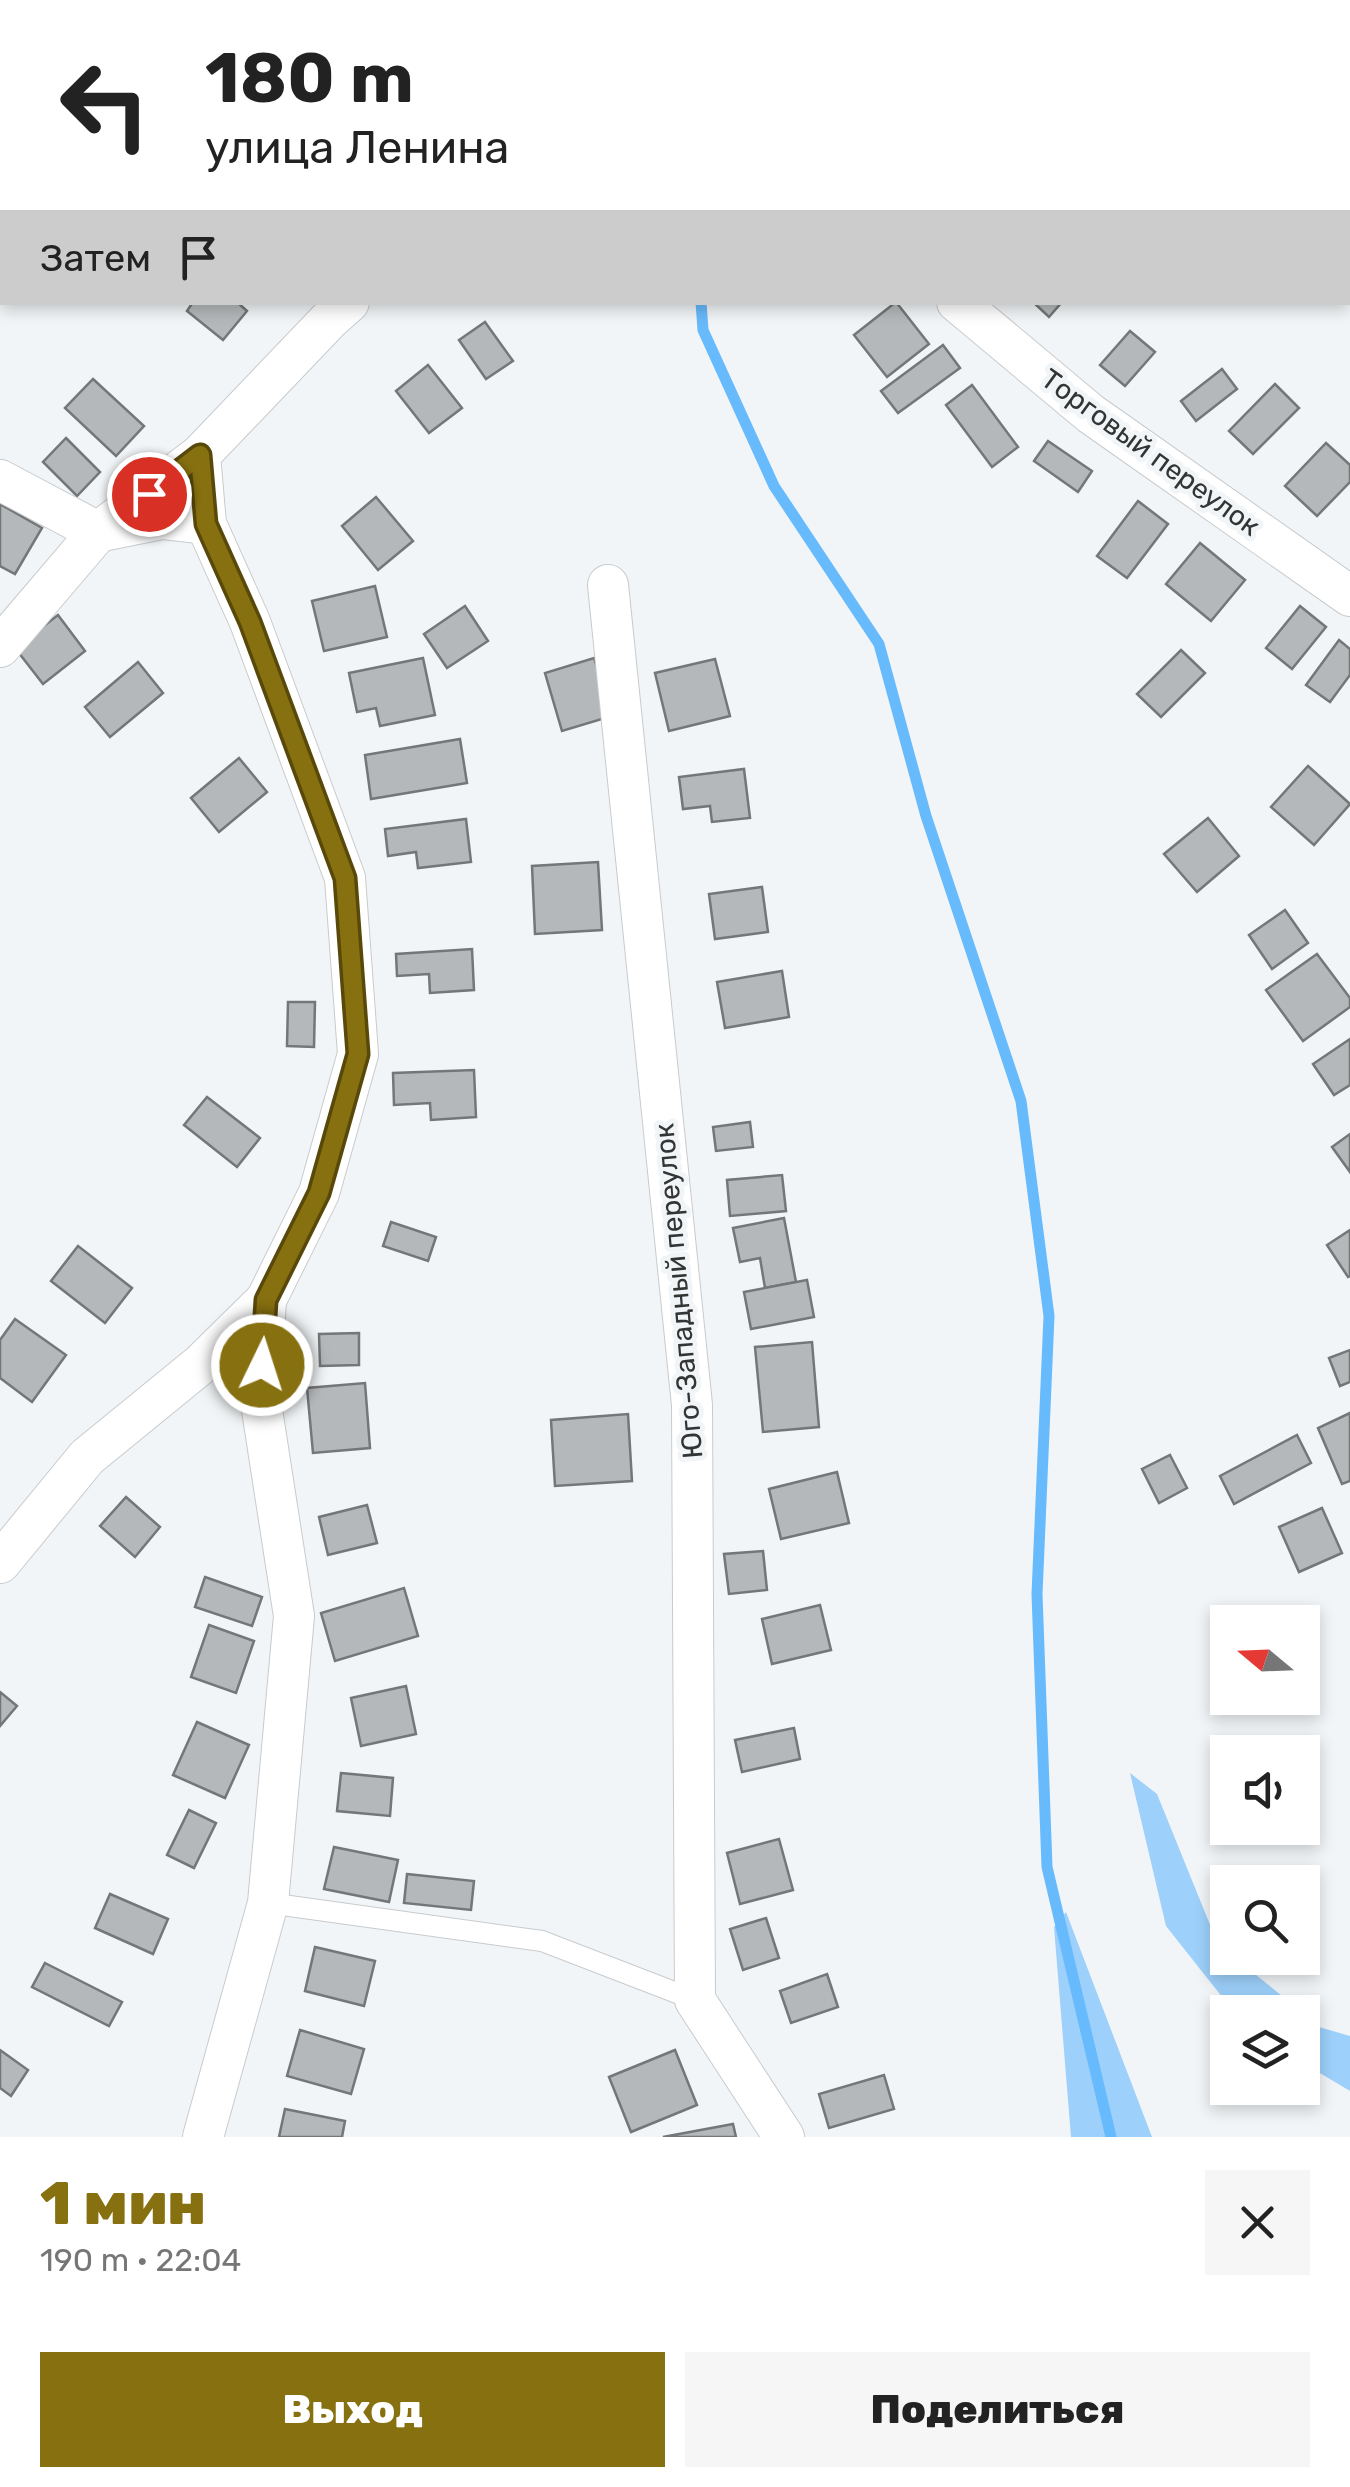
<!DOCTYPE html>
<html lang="ru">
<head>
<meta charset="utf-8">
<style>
	:root { --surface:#fff; --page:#f6f6f6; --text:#222; --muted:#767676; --accent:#877010 }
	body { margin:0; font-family:Rubik,sans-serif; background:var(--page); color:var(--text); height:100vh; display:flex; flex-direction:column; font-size:38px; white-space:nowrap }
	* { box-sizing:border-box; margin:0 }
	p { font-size:32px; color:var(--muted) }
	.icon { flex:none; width:55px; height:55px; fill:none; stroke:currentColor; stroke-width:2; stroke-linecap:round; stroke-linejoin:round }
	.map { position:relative; height:2137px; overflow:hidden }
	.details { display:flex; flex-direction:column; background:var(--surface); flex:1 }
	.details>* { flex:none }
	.banner { position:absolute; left:0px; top:0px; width:1350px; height:305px; box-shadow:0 5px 15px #0003; background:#fff; color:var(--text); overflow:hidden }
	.needle { width:65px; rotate:289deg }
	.tools { position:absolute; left:1210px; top:1605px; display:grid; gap:20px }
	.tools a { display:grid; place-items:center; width:110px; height:110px; border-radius:0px; background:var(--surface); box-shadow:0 5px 15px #0003; font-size:50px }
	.pin { position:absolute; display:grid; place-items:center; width:85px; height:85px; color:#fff; margin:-42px; border:5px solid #fff; border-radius:50%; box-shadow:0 2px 10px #0007 }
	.me { position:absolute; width:110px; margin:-55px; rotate:4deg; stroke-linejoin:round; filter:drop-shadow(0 0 8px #0008) }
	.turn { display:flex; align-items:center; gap:35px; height:210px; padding:0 40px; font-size:45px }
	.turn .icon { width:130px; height:130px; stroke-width:2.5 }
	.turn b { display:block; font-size:70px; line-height:85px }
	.then { display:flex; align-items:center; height:95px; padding:0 40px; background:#0003; gap:20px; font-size:38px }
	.round { display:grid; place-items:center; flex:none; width:105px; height:105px; border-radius:0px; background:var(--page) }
	.summary { display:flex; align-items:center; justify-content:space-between; height:170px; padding:0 40px }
	h1 { font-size:60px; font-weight:800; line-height:75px; color:var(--accent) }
	.button { display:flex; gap:20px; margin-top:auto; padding:20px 40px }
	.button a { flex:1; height:115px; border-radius:0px; background:var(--accent); color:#fff; font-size:40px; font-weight:800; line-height:115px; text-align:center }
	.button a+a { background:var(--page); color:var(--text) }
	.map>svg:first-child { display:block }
	.green { fill:#9dd0fa }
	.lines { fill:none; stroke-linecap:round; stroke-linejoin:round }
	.stream { stroke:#67bafb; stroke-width:11 }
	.building { fill:#b5b8ba; stroke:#747678; stroke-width:2.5 }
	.service-casing { stroke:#c8cbcd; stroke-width:22 }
	.minor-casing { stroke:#c8cbcd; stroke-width:42 }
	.service { stroke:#fff; stroke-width:20 }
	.minor { stroke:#fff; stroke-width:40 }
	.route-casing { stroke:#58490a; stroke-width:25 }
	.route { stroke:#877010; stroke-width:18 }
	.labels { text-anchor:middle; stroke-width:10; stroke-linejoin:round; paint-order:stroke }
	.street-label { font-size:28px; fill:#333434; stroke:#f2f5f7 }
</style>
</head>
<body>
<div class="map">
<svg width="1350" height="2137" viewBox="0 0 1350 2137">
	<rect width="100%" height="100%" fill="#f2f5f7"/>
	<g class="green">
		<path d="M1130,1773L1157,1794L1217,1942L1227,1951L1228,1958H1235L1302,2012H1234L1166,1926Z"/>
		<path d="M1066,1912L1152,2137H1071L1054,1927Z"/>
		<path d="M1302,2013L1319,2027L1350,2036V2091L1303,2063Z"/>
	</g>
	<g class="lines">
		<g class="stream">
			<path d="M1293,2L1296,0"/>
			<path d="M701,302L703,330L774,486L879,644L926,816L1021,1101L1049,1316L1037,1594L1047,1867L1111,2137"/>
		</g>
	</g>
	<g class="building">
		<path d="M776,0H837L840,2H773Z"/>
		<path d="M193,302H237L247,311L223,340L187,311Z"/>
		<path d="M896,302L929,344L887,377L854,335Z"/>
		<path d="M1033,302H1062L1049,317Z"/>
		<path d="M485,322L513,361L486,379L459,340Z"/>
		<path d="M1130,331L1155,352L1125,386L1100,365Z"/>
		<path d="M943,345L960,368L898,413L881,391Z"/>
		<path d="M428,365L462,408L429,433L396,391Z"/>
		<path d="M1222,369L1237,389L1196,421L1181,401Z"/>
		<path d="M93,379L144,426L116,456L65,408Z"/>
		<path d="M1275,384L1299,408L1253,454L1229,431Z"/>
		<path d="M972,385L1018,447L992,467L946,405Z"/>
		<path d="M66,438L100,472L77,496L43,462Z"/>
		<path d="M1048,441L1092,471L1078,492L1034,461Z"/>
		<path d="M1326,443L1350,465V482L1317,516L1285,486Z"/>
		<path d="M376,497L413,541L378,570L342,526Z"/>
		<path d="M1138,501L1168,524L1127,578L1097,556Z"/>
		<path d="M0,504L42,528L15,574L0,566Z"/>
		<path d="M1200,543L1245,580L1211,621L1166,584Z"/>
		<path d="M375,586L387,637L324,651L312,601Z"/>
		<path d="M465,606L488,641L447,668L424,634Z"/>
		<path d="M1300,606L1326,627L1292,669L1266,648Z"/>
		<path d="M58,615L85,651L43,684L15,648Z"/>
		<path d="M1339,640L1350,649V675L1330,702L1306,685Z"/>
		<path d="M1181,650L1205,673L1161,717L1137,694Z"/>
		<path d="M423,658L435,715L380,726L376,708L357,712L349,673Z"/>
		<path d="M594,658L612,716L562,731L545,673Z"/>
		<path d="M715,659L730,716L669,731L655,673Z"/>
		<path d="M138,662L163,693L110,737L85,707Z"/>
		<path d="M460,739L467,783L371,799L365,755Z"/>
		<path d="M239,758L267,792L219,832L191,798Z"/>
		<path d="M1308,766L1350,804L1314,845L1271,807Z"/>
		<path d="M744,769L750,818L712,822L710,806L683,809L679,777Z"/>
		<path d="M1208,818L1239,856L1197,892L1164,854Z"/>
		<path d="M466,819L471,862L418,868L416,852L388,856L385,829Z"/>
		<path d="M598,862L602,930L535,934L532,866Z"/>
		<path d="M762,887L768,932L715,939L709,894Z"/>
		<path d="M1285,910L1308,943L1272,969L1249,935Z"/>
		<path d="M472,949L474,990L430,993L429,974L397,976L396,954Z"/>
		<path d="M1317,954L1350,998V1007L1303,1041L1266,990Z"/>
		<path d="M782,971L789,1017L725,1028L717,982Z"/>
		<path d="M288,1002H315L314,1047L287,1046Z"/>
		<path d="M1350,1039V1085L1334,1095L1313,1064Z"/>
		<path d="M474,1070L476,1117L431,1120L430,1103L394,1105L393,1073Z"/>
		<path d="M207,1097L260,1138L237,1167L184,1125Z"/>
		<path d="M750,1122L753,1147L716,1151L713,1127Z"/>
		<path d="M1350,1134V1172L1332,1147Z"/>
		<path d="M782,1175L786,1211L730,1216L727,1180Z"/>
		<path d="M784,1218L796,1282L765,1288L760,1258L740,1262L733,1228Z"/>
		<path d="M391,1222L436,1237L428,1261L383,1246Z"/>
		<path d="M1350,1230V1276L1348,1277L1327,1245Z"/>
		<path d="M78,1246L132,1288L105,1323L51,1281Z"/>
		<path d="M807,1280L814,1317L751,1329L744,1292Z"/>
		<path d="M15,1319L66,1355L32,1402L0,1378V1340Z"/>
		<path d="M359,1333V1365L320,1366L319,1334Z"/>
		<path d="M812,1342L819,1427L763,1432L755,1347Z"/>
		<path d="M1350,1350V1382L1340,1386L1329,1358Z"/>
		<path d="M365,1383L370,1448L313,1453L307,1388Z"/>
		<path d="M1350,1413V1481L1342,1484L1318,1428Z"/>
		<path d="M628,1414L632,1481L555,1486L551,1420Z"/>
		<path d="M1297,1435L1311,1463L1234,1504L1220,1476Z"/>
		<path d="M1170,1455L1187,1488L1159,1503L1142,1469Z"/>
		<path d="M837,1472L849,1523L781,1539L769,1489Z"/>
		<path d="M126,1497L160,1527L135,1557L100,1526Z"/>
		<path d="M367,1505L377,1543L328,1555L319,1517Z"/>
		<path d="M1322,1508L1342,1553L1299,1572L1279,1527Z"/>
		<path d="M763,1551L767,1590L729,1594L724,1554Z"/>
		<path d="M205,1577L262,1597L252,1626L195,1607Z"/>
		<path d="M404,1588L418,1636L335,1661L321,1613Z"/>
		<path d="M820,1605L831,1650L772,1664L762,1619Z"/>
		<path d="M209,1625L254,1641L236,1693L191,1677Z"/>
		<path d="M406,1686L416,1734L361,1746L351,1698Z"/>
		<path d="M0,1692L17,1706L0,1726Z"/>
		<path d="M197,1722L249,1745L225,1798L173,1775Z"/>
		<path d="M794,1728L800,1759L742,1772L735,1740Z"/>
		<path d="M341,1773L393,1778L390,1816L337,1811Z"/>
		<path d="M189,1810L216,1823L194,1868L167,1855Z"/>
		<path d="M779,1839L793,1890L740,1904L727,1853Z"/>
		<path d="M334,1847L398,1860L389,1902L324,1889Z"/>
		<path d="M407,1874L474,1881L471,1910L404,1903Z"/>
		<path d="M110,1894L168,1919L153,1954L95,1928Z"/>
		<path d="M766,1918L779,1958L743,1970L730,1929Z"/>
		<path d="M315,1947L375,1961L364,2006L305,1991Z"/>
		<path d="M45,1963L122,2002L109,2026L32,1987Z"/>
		<path d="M827,1974L838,2007L791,2023L780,1991Z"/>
		<path d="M300,2030L364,2049L351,2094L287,2076Z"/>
		<path d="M0,2050L28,2070L11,2096L0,2088Z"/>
		<path d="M675,2050L697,2105L631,2132L609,2077Z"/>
		<path d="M884,2075L894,2109L829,2128L819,2094Z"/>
		<path d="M285,2109L345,2121L342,2137H279Z"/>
		<path d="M733,2124L736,2137H663Z"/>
	</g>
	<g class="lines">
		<defs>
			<path id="service" d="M268,1903L542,1941L695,2000"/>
			<g id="minor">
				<path d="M23,2L25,0"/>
				<path d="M708,2L711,0"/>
				<path d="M0,34L2,31"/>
				<path d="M957,302L1091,414L1350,596"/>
				<path d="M200,455L206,524L250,622L345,878L358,1054L319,1193L266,1300L260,1397L294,1616L268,1903L203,2137"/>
				<path d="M0,480L98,532L162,519L206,524"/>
				<path d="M608,585L692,1405L695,2000L784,2137"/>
				<path d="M0,647L98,532L200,455L330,319L349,302"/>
				<path d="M0,1563L87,1457L201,1364L266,1300"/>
			</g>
		</defs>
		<use href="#service" class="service-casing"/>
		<use href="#minor" class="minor-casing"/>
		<use href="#service" class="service"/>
		<use href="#minor" class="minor"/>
	</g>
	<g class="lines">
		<defs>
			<path id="route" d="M149,494L200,455L206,524L250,622L345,878L358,1054L319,1193L266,1300L262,1365"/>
		</defs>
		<use href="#route" class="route-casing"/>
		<use href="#route" class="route"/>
	</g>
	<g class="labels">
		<g class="street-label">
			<text transform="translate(1151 452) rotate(36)" y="10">Торговый переулок</text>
			<text transform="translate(678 1291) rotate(-95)" y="10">Юго-Западный переулок</text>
		</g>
	</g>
</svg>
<div class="tools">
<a><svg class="needle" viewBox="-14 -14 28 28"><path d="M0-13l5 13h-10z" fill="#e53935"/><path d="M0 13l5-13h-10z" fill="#767676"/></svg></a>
<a><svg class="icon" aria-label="sound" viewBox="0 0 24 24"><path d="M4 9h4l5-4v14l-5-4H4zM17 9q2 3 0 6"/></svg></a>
<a><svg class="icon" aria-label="search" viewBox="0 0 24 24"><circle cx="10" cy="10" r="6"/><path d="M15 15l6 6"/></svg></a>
<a><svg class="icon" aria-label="layers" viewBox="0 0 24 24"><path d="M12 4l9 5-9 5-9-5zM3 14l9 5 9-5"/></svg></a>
</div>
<div class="pin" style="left:149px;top:494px;background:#d93025"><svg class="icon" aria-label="arrive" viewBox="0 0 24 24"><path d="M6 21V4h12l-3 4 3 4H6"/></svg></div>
<svg class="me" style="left:262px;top:1365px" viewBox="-20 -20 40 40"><circle r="17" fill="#877010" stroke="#fff" stroke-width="3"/><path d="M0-11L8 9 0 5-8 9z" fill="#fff"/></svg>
<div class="banner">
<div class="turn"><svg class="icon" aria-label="left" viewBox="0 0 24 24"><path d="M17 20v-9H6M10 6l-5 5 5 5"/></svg><div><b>180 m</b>улица Ленина</div></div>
<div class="then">Затем<svg class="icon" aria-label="arrive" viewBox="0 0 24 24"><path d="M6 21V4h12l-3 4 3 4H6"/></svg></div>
</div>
</div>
<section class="details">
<div class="summary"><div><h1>1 мин</h1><p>190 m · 22:04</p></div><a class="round"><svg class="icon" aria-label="close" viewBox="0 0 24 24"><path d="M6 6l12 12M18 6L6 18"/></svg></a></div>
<div class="button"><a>Выход</a><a>Поделиться</a></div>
</section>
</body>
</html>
